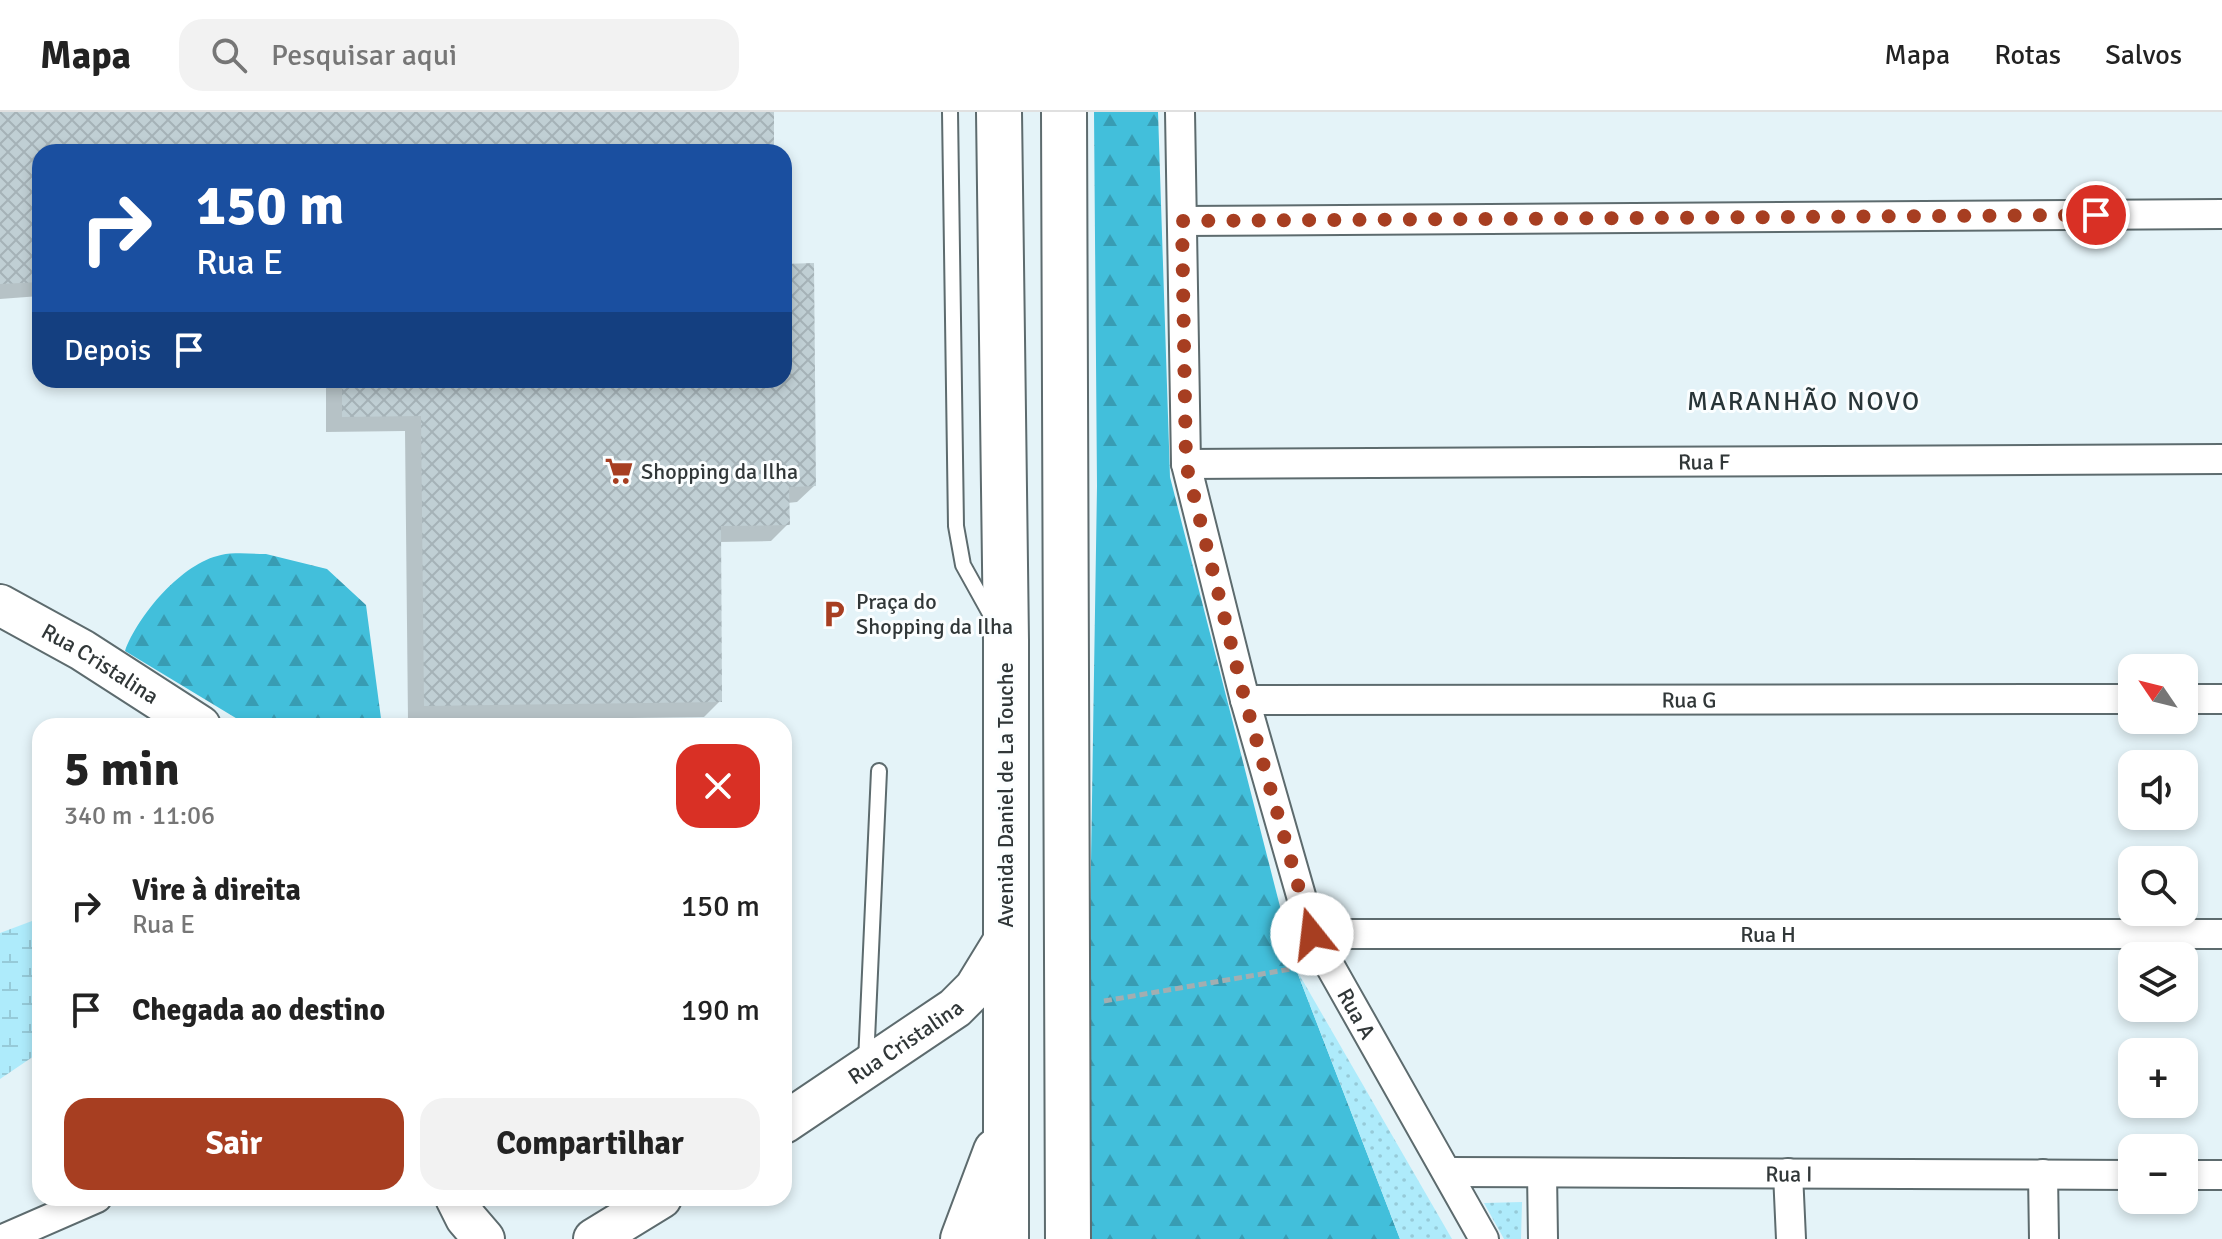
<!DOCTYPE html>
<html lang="pt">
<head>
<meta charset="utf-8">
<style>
	:root { --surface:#fff; --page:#f2f2f2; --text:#222; --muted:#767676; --line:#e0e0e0; --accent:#a73e21 }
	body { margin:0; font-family:Signika,sans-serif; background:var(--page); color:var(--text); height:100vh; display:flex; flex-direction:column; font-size:30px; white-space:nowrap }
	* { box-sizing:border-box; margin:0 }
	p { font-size:26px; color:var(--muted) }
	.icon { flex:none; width:44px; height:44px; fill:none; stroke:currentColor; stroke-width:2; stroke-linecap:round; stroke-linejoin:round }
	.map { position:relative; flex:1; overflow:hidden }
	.side { position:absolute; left:32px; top:606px; width:760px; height:488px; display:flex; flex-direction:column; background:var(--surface); border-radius:24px; box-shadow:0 4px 12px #0003 }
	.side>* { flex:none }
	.banner { position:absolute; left:32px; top:32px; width:760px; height:244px; border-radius:24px; box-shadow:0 4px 12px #0003; background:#1a4fa0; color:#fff; overflow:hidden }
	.needle { width:52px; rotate:305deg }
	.tools { position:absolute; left:2118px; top:542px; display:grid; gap:16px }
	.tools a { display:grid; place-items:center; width:80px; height:80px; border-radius:16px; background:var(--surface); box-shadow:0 4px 12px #0003; font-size:40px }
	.pin { position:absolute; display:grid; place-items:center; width:68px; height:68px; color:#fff; margin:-34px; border:4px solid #fff; border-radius:50%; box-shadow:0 2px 8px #0007 }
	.me { position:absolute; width:88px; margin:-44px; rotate:344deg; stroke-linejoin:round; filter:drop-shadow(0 0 6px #0008) }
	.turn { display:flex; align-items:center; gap:28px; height:168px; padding:0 32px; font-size:36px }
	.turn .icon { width:104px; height:104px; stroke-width:2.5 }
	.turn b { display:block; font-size:56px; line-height:68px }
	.then { display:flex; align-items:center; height:76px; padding:0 32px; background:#0003; gap:16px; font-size:30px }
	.round { display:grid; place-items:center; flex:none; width:84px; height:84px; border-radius:24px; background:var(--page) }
	.headline { display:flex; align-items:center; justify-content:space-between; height:136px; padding:0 32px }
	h1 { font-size:48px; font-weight:700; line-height:60px }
	.action { display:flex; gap:16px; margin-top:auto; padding:16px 32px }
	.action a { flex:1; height:92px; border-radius:24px; background:var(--accent); color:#fff; font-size:32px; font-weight:700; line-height:92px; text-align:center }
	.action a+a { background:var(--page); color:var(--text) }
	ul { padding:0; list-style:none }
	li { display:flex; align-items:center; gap:24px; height:104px; padding:0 32px }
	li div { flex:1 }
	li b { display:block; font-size:30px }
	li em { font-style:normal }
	header { display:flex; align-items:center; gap:48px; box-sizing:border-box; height:112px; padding:0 40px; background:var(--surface); border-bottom:2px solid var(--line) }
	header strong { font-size:38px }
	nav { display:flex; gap:44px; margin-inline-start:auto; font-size:28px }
	.search { width:560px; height:72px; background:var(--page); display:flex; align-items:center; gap:20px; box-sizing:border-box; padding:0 28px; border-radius:24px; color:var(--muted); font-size:30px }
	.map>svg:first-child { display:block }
	.forest { fill:url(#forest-firs) }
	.wetland { fill:url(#wetland-marsh) }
	.park { fill:url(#park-dots) }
	.shadow { fill:#0003 }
	.building { fill:url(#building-cross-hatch) }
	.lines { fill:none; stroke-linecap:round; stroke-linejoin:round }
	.lane-casing { stroke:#5d6b6e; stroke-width:18 }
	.street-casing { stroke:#5d6b6e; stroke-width:32 }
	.secondary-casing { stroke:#5d6b6e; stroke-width:44 }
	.primary-casing { stroke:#5d6b6e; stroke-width:48 }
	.path { stroke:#a2aeb1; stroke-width:5; stroke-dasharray:8 4; stroke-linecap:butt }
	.lane { stroke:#fff; stroke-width:14 }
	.street { stroke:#fff; stroke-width:28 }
	.secondary { stroke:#fff; stroke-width:40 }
	.primary { stroke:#fff; stroke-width:44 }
	.route { stroke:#a73e21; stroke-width:14; stroke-dasharray:0 25.2 }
	.labels { text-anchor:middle; stroke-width:6; stroke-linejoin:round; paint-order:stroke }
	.street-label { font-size:22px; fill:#313738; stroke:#fbfeff }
	.poi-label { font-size:22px; fill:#313738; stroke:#fbfeff; text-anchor:start }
	.quarter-label { font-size:26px; letter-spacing:2px; fill:#283538; stroke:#fbfeff }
</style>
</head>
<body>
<header>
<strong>Mapa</strong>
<div class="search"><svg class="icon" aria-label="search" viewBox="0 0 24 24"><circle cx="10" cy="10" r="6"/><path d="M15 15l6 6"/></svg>Pesquisar aqui</div>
<nav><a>Mapa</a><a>Rotas</a><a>Salvos</a></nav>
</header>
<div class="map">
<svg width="2222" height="1127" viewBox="0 0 2222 1127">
	<defs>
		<pattern id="forest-firs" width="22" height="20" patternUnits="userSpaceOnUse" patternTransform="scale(2)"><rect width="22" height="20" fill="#42bfdb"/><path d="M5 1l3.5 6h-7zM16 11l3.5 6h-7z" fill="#389cb3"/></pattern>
		<pattern id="wetland-marsh" width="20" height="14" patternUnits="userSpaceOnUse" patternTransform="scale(2)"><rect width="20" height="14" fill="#aeebfb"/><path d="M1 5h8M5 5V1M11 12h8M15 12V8" fill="none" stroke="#96cad8"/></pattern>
		<pattern id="park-dots" width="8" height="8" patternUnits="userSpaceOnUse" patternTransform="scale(2)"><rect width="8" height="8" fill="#aeebfb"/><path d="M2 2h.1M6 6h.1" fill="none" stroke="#96cad8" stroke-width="1.8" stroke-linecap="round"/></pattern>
		<pattern id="building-cross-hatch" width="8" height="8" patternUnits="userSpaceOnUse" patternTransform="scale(2)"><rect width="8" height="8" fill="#c0cfd4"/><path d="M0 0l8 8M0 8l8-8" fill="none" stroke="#a5b2b7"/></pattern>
	</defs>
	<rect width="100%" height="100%" fill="#e4f3f8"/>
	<g class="forest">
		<path d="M1094,0H1158L1170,365L1296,857L1400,1127H1085L1097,374Z"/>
		<path d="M266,442L327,457L366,493L382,614H249L125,539C138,503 182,451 221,443C235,440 252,442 266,442Z"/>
	</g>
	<path class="wetland" d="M40,806V940L0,967V821Z"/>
	<g class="park">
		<path d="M1296,857L1452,1127H1400Z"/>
		<path d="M1522,1090L1521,1127H1504L1484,1091Z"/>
	</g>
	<g class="shadow">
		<path d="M0,0H772V40H40V184L0,187Z"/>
		<path d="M784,154L814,374L797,390L787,391L788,412L771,429L719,430L720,589L704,605L408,609L405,319L326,320V268H784Z"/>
	</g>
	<g class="building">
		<path d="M0,0H774V40H40V170L0,172Z"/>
		<path d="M814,151L816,374L789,375L790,413L721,414L722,590L424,594L421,304L342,305V268H784V152Z"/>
	</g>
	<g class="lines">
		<defs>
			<g id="lane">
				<path d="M950,0L956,414L963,453L993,507"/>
				<path d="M866,950L879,659"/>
			</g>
			<g id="street">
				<path id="s1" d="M1180,0L1186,352L1245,588L1312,822L1484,1127"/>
				<path d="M1182,109L2222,102"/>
				<path id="s2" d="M1186,352L2222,347"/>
				<path d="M2184,587H2222"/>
				<path id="s3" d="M1245,588L2132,587"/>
				<path id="s4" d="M1312,822H2222"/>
				<path id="s5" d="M1447,1060L2132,1063"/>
				<path d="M1542,1061L1543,1127"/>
				<path d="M1788,1061L1791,1127"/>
				<path d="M2043,1062L2044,1127"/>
				<path d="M2184,1063H2222"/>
				<path d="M3,1127L97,1086"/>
			</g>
			<g id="secondary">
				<path id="s6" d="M0,493L82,538L200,614"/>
				<path id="s7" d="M784,1011L955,896L975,876L1005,827"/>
				<path d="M456,1086L466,1106L484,1127"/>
				<path d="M594,1127L661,1086"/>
			</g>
			<g id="primary">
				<path d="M999,0L1006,528V1127"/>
				<path d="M1064,0L1068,1127"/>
				<path d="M963,1127L996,1039"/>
			</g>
		</defs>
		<use href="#lane" class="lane-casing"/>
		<use href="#street" class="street-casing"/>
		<use href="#secondary" class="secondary-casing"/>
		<use href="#primary" class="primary-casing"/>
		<path class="path" d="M1104,889L1291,857L1295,851"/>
		<use href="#lane" class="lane"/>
		<use href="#street" class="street"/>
		<use href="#secondary" class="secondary"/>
		<use href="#primary" class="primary"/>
	</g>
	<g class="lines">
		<path class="route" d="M1312,822L1245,588L1186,352L1182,109L2096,103"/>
	</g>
	<defs>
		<symbol id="supermarket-bare" viewBox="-9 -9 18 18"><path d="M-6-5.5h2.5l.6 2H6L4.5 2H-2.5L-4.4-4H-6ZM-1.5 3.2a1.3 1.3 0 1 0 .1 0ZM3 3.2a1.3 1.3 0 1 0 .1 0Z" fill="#a73e21" stroke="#fbfeff" stroke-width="2.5" paint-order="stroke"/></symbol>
		<symbol id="parking-bare" viewBox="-9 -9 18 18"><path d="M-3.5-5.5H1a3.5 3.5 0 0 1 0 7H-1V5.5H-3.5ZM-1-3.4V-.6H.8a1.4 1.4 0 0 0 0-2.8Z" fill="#a73e21" stroke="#fbfeff" stroke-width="2.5" paint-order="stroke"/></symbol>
	</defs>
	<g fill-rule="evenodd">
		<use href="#supermarket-bare" x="599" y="339" width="40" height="40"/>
		<use href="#parking-bare" x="814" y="482" width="40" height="40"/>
	</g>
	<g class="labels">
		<g class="street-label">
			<text dy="8" stroke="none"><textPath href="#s2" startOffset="518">Rua F</textPath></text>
			<text dy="8" stroke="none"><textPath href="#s6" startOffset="116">Rua Cristalina</textPath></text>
			<text dy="8" stroke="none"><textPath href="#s3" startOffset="444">Rua G</textPath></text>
			<text transform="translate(1005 683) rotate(-90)" y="8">Avenida Daniel de La Touche</text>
			<text dy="8" stroke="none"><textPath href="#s4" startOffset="456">Rua H</textPath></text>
			<text dy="8" stroke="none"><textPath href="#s1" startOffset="930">Rua A</textPath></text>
			<text dy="8" stroke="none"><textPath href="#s7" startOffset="146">Rua Cristalina</textPath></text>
			<text dy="8" stroke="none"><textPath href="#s5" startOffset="342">Rua I</textPath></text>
		</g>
		<g class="poi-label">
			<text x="641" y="367">Shopping da Ilha</text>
			<text x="856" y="497">Praça do<tspan x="856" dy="25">Shopping da Ilha</tspan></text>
		</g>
		<g class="quarter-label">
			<text x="1804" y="298">MARANHÃO NOVO</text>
		</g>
	</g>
</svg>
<div class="tools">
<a><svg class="needle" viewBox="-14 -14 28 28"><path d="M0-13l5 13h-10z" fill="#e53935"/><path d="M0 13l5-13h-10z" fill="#767676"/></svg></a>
<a><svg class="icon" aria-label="sound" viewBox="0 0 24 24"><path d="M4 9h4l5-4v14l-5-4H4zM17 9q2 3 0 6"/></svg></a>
<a><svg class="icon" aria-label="search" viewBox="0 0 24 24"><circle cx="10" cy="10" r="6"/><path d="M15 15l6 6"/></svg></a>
<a><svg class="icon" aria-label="layers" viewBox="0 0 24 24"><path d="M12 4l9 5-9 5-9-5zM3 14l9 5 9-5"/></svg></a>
<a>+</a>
<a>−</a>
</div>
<div class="pin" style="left:2096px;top:103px;background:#d93025"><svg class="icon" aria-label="arrive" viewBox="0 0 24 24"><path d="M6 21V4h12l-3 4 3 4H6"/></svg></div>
<svg class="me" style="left:1312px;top:822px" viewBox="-20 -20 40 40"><circle r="19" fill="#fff"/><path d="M0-13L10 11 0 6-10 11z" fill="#a73e21"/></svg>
<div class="banner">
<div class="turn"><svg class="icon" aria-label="right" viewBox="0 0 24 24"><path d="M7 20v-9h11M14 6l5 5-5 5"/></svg><div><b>150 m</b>Rua E</div></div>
<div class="then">Depois<svg class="icon" aria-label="arrive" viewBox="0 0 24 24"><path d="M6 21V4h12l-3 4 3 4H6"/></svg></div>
</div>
<section class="side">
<div class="headline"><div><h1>5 min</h1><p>340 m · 11:06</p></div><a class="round" style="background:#d93025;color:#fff"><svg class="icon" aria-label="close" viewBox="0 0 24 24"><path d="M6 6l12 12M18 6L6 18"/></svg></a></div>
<ul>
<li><svg class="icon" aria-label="right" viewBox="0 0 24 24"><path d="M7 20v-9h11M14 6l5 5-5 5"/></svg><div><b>Vire à direita</b><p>Rua E</p></div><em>150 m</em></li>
<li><svg class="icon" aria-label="arrive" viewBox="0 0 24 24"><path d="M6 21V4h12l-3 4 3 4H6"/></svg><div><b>Chegada ao destino</b></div><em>190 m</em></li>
</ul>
<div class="action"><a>Sair</a><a>Compartilhar</a></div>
</section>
</div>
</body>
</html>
